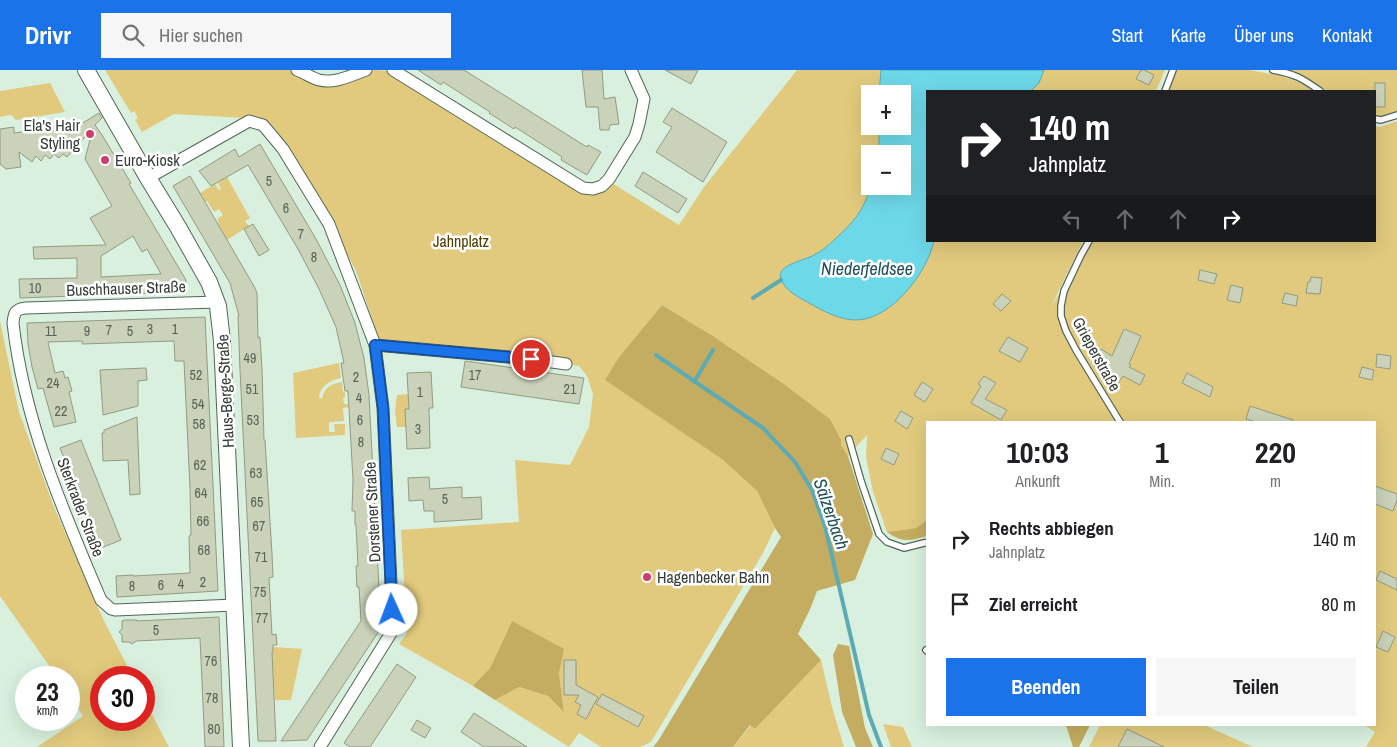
<!DOCTYPE html>
<html lang="de">
<head>
<meta charset="utf-8">
<style>
	:root { --surface:#fff; --page:#f6f6f6; --text:#202124; --muted:#757577; --accent:#1a73e8 }
	body { margin:0; font-family:"Archivo Narrow",sans-serif; background:var(--page); color:var(--text); height:100vh; display:flex; flex-direction:column; font-size:19px; white-space:nowrap }
	* { box-sizing:border-box; margin:0 }
	p { font-size:16px; color:var(--muted) }
	.icon { flex:none; width:28px; height:28px; fill:none; stroke:currentColor; stroke-width:2; stroke-linecap:round; stroke-linejoin:round }
	.map { position:relative; flex:1; overflow:hidden }
	.panel { position:absolute; left:926px; top:351px; width:450px; height:305px; display:flex; flex-direction:column; background:var(--surface); border-radius:0px; box-shadow:0 5px 20px #0002 }
	.panel>* { flex:none }
	.guide { position:absolute; left:926px; top:20px; width:450px; height:152px; border-radius:0px; box-shadow:0 5px 20px #0002; background:#202124; color:#fff; overflow:hidden }
	.buttons { position:absolute; left:861px; top:15px; display:grid; gap:10px }
	.buttons a { display:grid; place-items:center; width:50px; height:50px; border-radius:0px; background:var(--surface); box-shadow:0 5px 20px #0002; font-size:25px }
	.speed { position:absolute; left:15px; top:596px; display:flex; gap:10px; font-size:25px; font-weight:700; text-align:center }
	.speed>* { display:grid; place-content:center; width:65px; height:65px; border-radius:50%; background:var(--surface); box-shadow:0 5px 20px #0002; line-height:1 }
	.speed small { font-size:12px; font-weight:400 }
	.speed .limit { border:8px solid #d22; background:#fff; color:#111 }
	.pin { position:absolute; display:grid; place-items:center; width:42px; height:42px; color:#fff; margin:-21px; border:2px solid #fff; border-radius:50%; box-shadow:0 1px 5px #0007 }
	.me { position:absolute; width:55px; margin:-28px; rotate:358deg; stroke-linejoin:round; filter:drop-shadow(0 0 4px #0008) }
	.turn { display:flex; align-items:center; gap:18px; height:105px; padding:0 20px; font-size:22px }
	.turn .icon { width:65px; height:65px; stroke-width:2.5 }
	.turn b { display:block; font-size:35px; line-height:42px }
	.lanes { display:flex; align-items:center; height:48px; padding:0 20px; background:#0003; justify-content:center; gap:25px; direction:ltr }
	.lanes .off { opacity:.35 }
	.eta { display:flex; justify-content:space-evenly; align-items:center; height:85px; text-align:center }
	.eta b { font-size:30px; font-weight:700; line-height:35px }
	.action { display:flex; gap:10px; margin-top:auto; padding:10px 20px }
	.action a { flex:1; height:58px; border-radius:0px; background:var(--accent); color:#fff; font-size:20px; font-weight:700; line-height:58px; text-align:center }
	.action a+a { background:var(--page); color:var(--text) }
	ul { padding:0; list-style:none }
	li { display:flex; align-items:center; gap:15px; height:65px; padding:0 20px }
	li div { flex:1 }
	li b { display:block; font-size:19px }
	li em { font-style:normal }
	header { display:flex; align-items:center; gap:30px; box-sizing:border-box; height:70px; padding:0 25px; background:var(--accent); color:#fff }
	header strong { font-size:24px }
	nav { display:flex; gap:28px; margin-inline-start:auto; font-size:18px }
	.search { width:350px; height:45px; background:var(--page); display:flex; align-items:center; gap:12px; box-sizing:border-box; padding:0 18px; border-radius:0px; color:var(--muted); font-size:19px }
	.map>svg:first-child { display:block }
	.green { fill:#e1ca7d; fill-rule:evenodd }
	.forest { fill:#c4ad60 }
	.water { fill:#6dd8e8; stroke:#5caab3 }
	.lines { fill:none; stroke-linecap:round; stroke-linejoin:round }
	.stream { stroke:#5caab3; stroke-width:4 }
	.building { fill:#cad2b9; stroke:#929a82; fill-rule:evenodd }
	.service-casing { stroke:#536757; stroke-width:8 }
	.minor-casing { stroke:#536757; stroke-width:13 }
	.secondary-casing { stroke:#536757; stroke-width:18 }
	.service { stroke:#fff; stroke-width:5.5 }
	.minor { stroke:#fff; stroke-width:11 }
	.secondary { stroke:#fff; stroke-width:16 }
	.route-casing { stroke:#114b97; stroke-width:12 }
	.route { stroke:#1a73e8; stroke-width:9 }
	.poi-dot { fill:#cd3f6a; stroke:#fff; stroke-width:2 }
	.labels { text-anchor:middle; stroke-width:5; stroke-linejoin:round; paint-order:stroke }
	.number-label { font-size:14px; fill:#5a6358 }
	.poi-label { font-size:16px; fill:#353e37; stroke:#fff; text-anchor:start }
	.park-label { font-size:16px; fill:#504000; stroke:#fff }
	.street-label { font-size:16px; fill:#353e37; stroke:#fff }
	.water-label { font-size:18px; font-style:italic; fill:#23535a; stroke:#fff }
</style>
</head>
<body>
<header>
<strong>Drivr</strong>
<div class="search"><svg class="icon" aria-label="search" viewBox="0 0 24 24"><circle cx="10" cy="10" r="6"/><path d="M15 15l6 6"/></svg>Hier suchen</div>
<nav><a>Start</a><a>Karte</a><a>Über uns</a><a>Kontakt</a></nav>
</header>
<div class="map">
<svg width="1397" height="677" viewBox="0 0 1397 677">
	<rect width="100%" height="100%" fill="#d9f0de"/>
	<g class="green">
		<path d="M105,0H293L317,11L349,9L373,0L391,1L583,119L609,111L679,155L704,117L797,0H1165L1156,21H928V171H1083L1051,237L1091,171H1375V56L1380,57L1397,51V677H1366L1375,662L1364,655H1375V352H928L927,450L916,458L887,462L873,422L866,387L867,365L848,386L841,375L830,349L784,314L713,266L662,235L619,287L606,310L723,390L757,421L775,458L763,483L651,672L640,677H601L579,663L569,677L495,630L519,617L548,626L564,641L559,603L512,551L490,598L473,616L399,574L407,563L401,460L519,452L515,390L570,395L589,357L593,324L587,306L579,296L380,273L356,201L331,153L286,80L245,48L174,44L142,62L135,50L138,48L134,41L131,43ZM870,24H902V56H870ZM870,84H902V116H870Z"/>
		<path d="M1176,0H1250L1282,6L1304,14L1314,21H1167Z"/>
		<path d="M1286,0H1397V43L1382,46H1375V21H1321L1294,1Z"/>
		<path d="M50,13L65,42L16,50L11,45L0,47V21Z"/>
		<path d="M227,107L250,148L245,151L249,156L227,170L218,153L219,152L217,149L223,145L219,139L214,142L207,131L205,132L200,123L215,114L219,120L221,119L218,113Z"/>
		<path d="M0,251L19,342L54,437L104,551L133,607L101,608V650H144V629L169,677H37L83,646L69,625V608L57,607L0,526Z"/>
		<path d="M339,293L341,308C330,310 320,316 319,328L322,329C324,317 331,314 342,312L343,322H345V327L343,328L344,334H349V337L343,338L344,351L329,352V362H335L334,354H345V365L296,368L293,303Z"/>
		<path d="M408,324L409,339L405,340L406,357H397L395,341L397,325Z"/>
		<path d="M273,577L302,579L291,630H275L272,582L273,581Z"/>
		<path d="M821,590L832,637L844,677H733L751,655L755,659Z"/>
		<path d="M883,654L903,657L912,677H891Z"/>
		<path d="M1100,655H1204L1253,677H1089Z"/>
	</g>
	<g class="forest">
		<path d="M662,235L713,266L784,314L830,349L841,370V375L848,386L873,464L855,510L817,521L811,537L798,564L821,590L755,659L750,655L733,677H653L658,671L781,467L775,458L757,421L723,390L605,310L619,287Z"/>
		<path d="M927,450V466C910,471 902,473 887,462L916,458Z"/>
		<path d="M512,551L564,579L559,603L564,642L548,626L519,617L495,630L473,616L490,598Z"/>
		<path d="M838,574L849,576L865,658L873,677H856L842,642L833,585Z"/>
		<path d="M1066,655H1090L1079,677H1073Z"/>
	</g>
	<path class="water" d="M881,0H1044L1039,13L1031,21H928V171H934C927,203 891,250 856,250C840,250 823,241 809,233C800,228 785,221 781,209C775,195 806,190 814,185C822,181 829,175 835,169C855,151 863,141 871,116H902V84H879V56H902V24H879Z"/>
	<g class="lines">
		<g class="stream">
			<path d="M753,228L781,210"/>
			<path d="M656,285L763,358L795,392L812,420L825,456L869,645L881,677"/>
			<path d="M694,312L713,280"/>
		</g>
	</g>
	<g class="building">
		<path d="M418,0H464L574,69L587,77L588,75L601,82L587,105L561,90L562,87L515,57L514,59L489,43L490,42L443,12L441,15Z"/>
		<path d="M582,0H602L604,29L615,27L619,54L610,55L609,60H600L598,37H586Z"/>
		<path d="M665,0H698L691,14Z"/>
		<path d="M1141,0H1144L1154,5L1149,15L1136,9Z"/>
		<rect x="1375" y="13" width="10" height="24"/>
		<path d="M672,38L727,72L703,112L656,82L672,57L663,52Z"/>
		<path d="M99,43L102,48L95,55L102,65L131,113L129,114L186,210V212L180,222L20,228L19,209L77,208V188L34,189L33,177L106,175L90,148L112,136L85,89L93,58L67,87L63,84L59,88L54,84L50,89L45,85L41,91L36,86L32,92L19,82L21,97L6,99L0,94V59L14,57V63L67,56L68,62ZM133,166L142,182L147,179L161,204L101,207V186Z"/>
		<path d="M260,74L316,169L340,215L355,253L364,288L369,325L381,558L307,670L281,671L361,551L359,517H357L356,496H358L356,455H355V441H352L353,410L348,321H345L341,293H344L336,257L319,219L298,179L248,95L211,116L199,101L235,79L239,87Z"/>
		<path d="M643,102L687,129L678,143L635,116Z"/>
		<path d="M190,106L255,218L257,223L258,268L260,267L262,299L264,370H265L272,484L273,507L269,508L272,565L276,564L277,575H273V581L272,582L276,671H258L240,300L238,246H239L230,213L173,116Z"/>
		<path d="M253,154L269,180L259,186L244,159Z"/>
		<path d="M1200,200L1217,204L1214,214L1198,210Z"/>
		<path d="M1311,207L1322,208L1320,224L1306,223L1308,212H1310Z"/>
		<path d="M1231,215L1243,218L1240,233L1227,230Z"/>
		<path d="M1285,223L1298,226L1296,236L1282,233Z"/>
		<path d="M1002,224L1011,231L1001,241L993,234Z"/>
		<path d="M205,247L218,521L117,527L116,506L133,505V506L190,503L189,466L191,465L190,418L184,291H175L174,271L82,274V271L48,272L55,303L63,301L65,308L68,307L72,321L69,322L76,352L54,357L43,318L38,319L32,297L28,274L27,253Z"/>
		<path d="M1124,259L1141,266L1129,294L1131,295L1129,297L1145,305L1140,315L1123,306L1113,320L1103,310L1092,292L1101,279L1112,286Z"/>
		<path d="M1008,267L1028,278L1020,292L999,281Z"/>
		<path d="M1377,284L1391,286L1390,299L1376,297Z"/>
		<path d="M465,291L584,308L579,334L461,317Z"/>
		<path d="M1362,297L1374,300L1372,310L1359,307Z"/>
		<path d="M146,298L147,310L138,311V336L103,345L100,300Z"/>
		<path d="M431,302L433,338H429L430,378L407,379L405,339H409L407,303Z"/>
		<path d="M1187,303L1213,317L1210,327L1182,313Z"/>
		<path d="M984,306L996,313L985,329L1007,340L1001,350L971,333L981,316L978,314Z"/>
		<path d="M922,312L933,319L925,332L914,325Z"/>
		<path d="M1250,336L1293,350V352H1256L1246,349Z"/>
		<path d="M901,341L913,348L907,359L895,351Z"/>
		<path d="M137,347L140,424L130,425L128,390L103,391L102,363H104V360Z"/>
		<path d="M81,370L121,470L101,478L60,378Z"/>
		<path d="M886,378L899,384L894,395L881,389Z"/>
		<path d="M429,407L430,419L462,417V428L481,427L482,449L434,452V441H424L423,430L409,431L408,408Z"/>
		<path d="M1375,416L1397,424V430L1393,441L1375,434Z"/>
		<path d="M1380,501L1397,509V520L1376,510Z"/>
		<path d="M219,547L224,677H205L200,568L136,571L132,574L129,572H122V565L119,562L122,559V551L125,550H137V551Z"/>
		<path d="M1383,561L1395,567L1388,582L1376,577Z"/>
		<path d="M564,590H576V615L598,627L586,649L577,644L581,635L575,632L579,625H564Z"/>
		<path d="M397,594L416,607L370,677H350L344,673Z"/>
		<path d="M602,624L644,646L638,657L596,634Z"/>
		<path d="M474,643L491,654L527,677H484L461,662Z"/>
		<path d="M417,650L431,658L425,668L411,660Z"/>
		<path d="M1127,659L1164,677H1118Z"/>
	</g>
	<g class="lines">
		<defs>
			<g id="service">
				<path d="M1273,0C1295,4 1302,8 1320,21"/>
				<path d="M1165,21L1173,0"/>
				<path d="M1375,49L1381,50L1397,45"/>
				<path d="M1089,171L1081,185L1064,221L1061,236V246L1066,261L1076,280L1120,352"/>
				<path d="M849,369L861,411L879,464L887,472L904,478L928,472"/>
				<path d="M926,580L928,582"/>
			</g>
			<g id="minor">
				<path d="M297,0C305,3 312,8 319,10C335,14 352,5 366,0"/>
				<path d="M393,0L583,118L593,119L602,116L609,109L635,67L639,54L644,29L631,0"/>
				<path d="M148,108L249,51L263,55L283,79L329,154L375,275L383,338L393,557L391,563L320,677"/>
				<path d="M217,232L26,238C15,239 14,243 13,253C24,351 63,441 101,530L111,539L115,540L235,535"/>
				<path d="M375,275L531,289L566,294"/>
			</g>
			<path id="secondary" d="M86,0L148,108L178,157L209,212L218,236L222,271L241,677"/>
		</defs>
		<use href="#service" class="service-casing"/>
		<use href="#minor" class="minor-casing"/>
		<use href="#secondary" class="secondary-casing"/>
		<use href="#service" class="service"/>
		<use href="#minor" class="minor"/>
		<use href="#secondary" class="secondary"/>
	</g>
	<g class="lines">
		<defs>
			<path id="route" d="M392,540L383,338L375,275L531,289"/>
		</defs>
		<use href="#route" class="route-casing"/>
		<use href="#route" class="route"/>
	</g>
	<g class="poi-dot">
		<circle cx="90" cy="64" r="5"/>
		<circle cx="105" cy="90" r="5"/>
		<circle cx="647" cy="507" r="5"/>
	</g>
	<g class="labels">
		<g class="number-label">
			<text x="269" y="116">5</text>
			<text x="286" y="143">6</text>
			<text x="301" y="169">7</text>
			<text x="314" y="192">8</text>
			<text x="35" y="223">10</text>
			<text x="150" y="264">3</text>
			<text x="175" y="264">1</text>
			<text x="109" y="265">7</text>
			<text x="51" y="266">11</text>
			<text x="87" y="266">9</text>
			<text x="130" y="266">5</text>
			<text x="250" y="293">49</text>
			<text x="196" y="310">52</text>
			<text x="475" y="310">17</text>
			<text x="356" y="312">2</text>
			<text x="53" y="318">24</text>
			<text x="252" y="324">51</text>
			<text x="570" y="324">21</text>
			<text x="420" y="327">1</text>
			<text x="359" y="333">4</text>
			<text x="198" y="339">54</text>
			<text x="61" y="346">22</text>
			<text x="253" y="355">53</text>
			<text x="360" y="355">6</text>
			<text x="199" y="359">58</text>
			<text x="418" y="364">3</text>
			<text x="361" y="377">8</text>
			<text x="200" y="400">62</text>
			<text x="256" y="408">63</text>
			<text x="201" y="428">64</text>
			<text x="445" y="434">5</text>
			<text x="257" y="437">65</text>
			<text x="203" y="456">66</text>
			<text x="259" y="461">67</text>
			<text x="204" y="485">68</text>
			<text x="261" y="492">71</text>
			<text x="203" y="517">2</text>
			<text x="181" y="519">4</text>
			<text x="161" y="520">6</text>
			<text x="132" y="521">8</text>
			<text x="260" y="527">75</text>
			<text x="262" y="553">77</text>
			<text x="156" y="565">5</text>
			<text x="211" y="596">76</text>
			<text x="212" y="633">78</text>
			<text x="214" y="664">80</text>
		</g>
		<g class="poi-label">
			<text x="80" y="61" text-anchor="end">Ela's Hair<tspan x="80" dy="18">Styling</tspan></text>
			<text x="115" y="96">Euro-Kiosk</text>
			<text x="657" y="513">Hagenbecker Bahn</text>
		</g>
		<g class="park-label">
			<text x="461" y="177">Jahnplatz</text>
		</g>
		<g class="street-label">
			<text transform="translate(126 218) rotate(-2)" y="6">Buschhauser Straße</text>
			<text transform="translate(1097 284) rotate(61)" y="6">Grieperstraße</text>
			<text transform="translate(225 321) rotate(-93)" y="6">Haus-Berge-Straße</text>
			<text transform="translate(81 437) rotate(69)" y="6">Sterkrader Straße</text>
			<text transform="translate(372 442) rotate(-93)" y="6">Dorstener Straße</text>
		</g>
		<g class="water-label">
			<text x="867" y="205">Niederfeldsee</text>
			<text transform="translate(831 444) rotate(71)" y="6">Sälzerbach</text>
		</g>
	</g>
</svg>
<div class="buttons">
<a>+</a>
<a>−</a>
</div>
<div class="speed"><div>23<small>km/h</small></div><div class="limit">30</div></div>
<div class="pin" style="left:531px;top:289px;background:#d93025"><svg class="icon" aria-label="arrive" viewBox="0 0 24 24"><path d="M6 21V4h12l-3 4 3 4H6"/></svg></div>
<svg class="me" style="left:392px;top:540px" viewBox="-20 -20 40 40"><circle r="19" fill="#fff"/><path d="M0-13L10 11 0 6-10 11z" fill="#1a73e8"/></svg>
<div class="guide">
<div class="turn"><svg class="icon" aria-label="right" viewBox="0 0 24 24"><path d="M7 20v-9h11M14 6l5 5-5 5"/></svg><div><b>140 m</b>Jahnplatz</div></div>
<div class="lanes"><svg class="icon off" aria-label="left" viewBox="0 0 24 24"><path d="M17 20v-9H6M10 6l-5 5 5 5"/></svg><svg class="icon off" aria-label="ahead" viewBox="0 0 24 24"><path d="M12 20V5M6 11l6-6 6 6"/></svg><svg class="icon off" aria-label="ahead" viewBox="0 0 24 24"><path d="M12 20V5M6 11l6-6 6 6"/></svg><svg class="icon" aria-label="right" viewBox="0 0 24 24"><path d="M7 20v-9h11M14 6l5 5-5 5"/></svg></div>
</div>
<section class="panel">
<div class="eta">
<div><b>10:03</b><p>Ankunft</p></div>
<div><b>1</b><p>Min.</p></div>
<div><b>220</b><p>m</p></div>
</div>
<ul>
<li><svg class="icon" aria-label="right" viewBox="0 0 24 24"><path d="M7 20v-9h11M14 6l5 5-5 5"/></svg><div><b>Rechts abbiegen</b><p>Jahnplatz</p></div><em>140 m</em></li>
<li><svg class="icon" aria-label="arrive" viewBox="0 0 24 24"><path d="M6 21V4h12l-3 4 3 4H6"/></svg><div><b>Ziel erreicht</b></div><em>80 m</em></li>
</ul>
<div class="action"><a>Beenden</a><a>Teilen</a></div>
</section>
</div>
</body>
</html>
